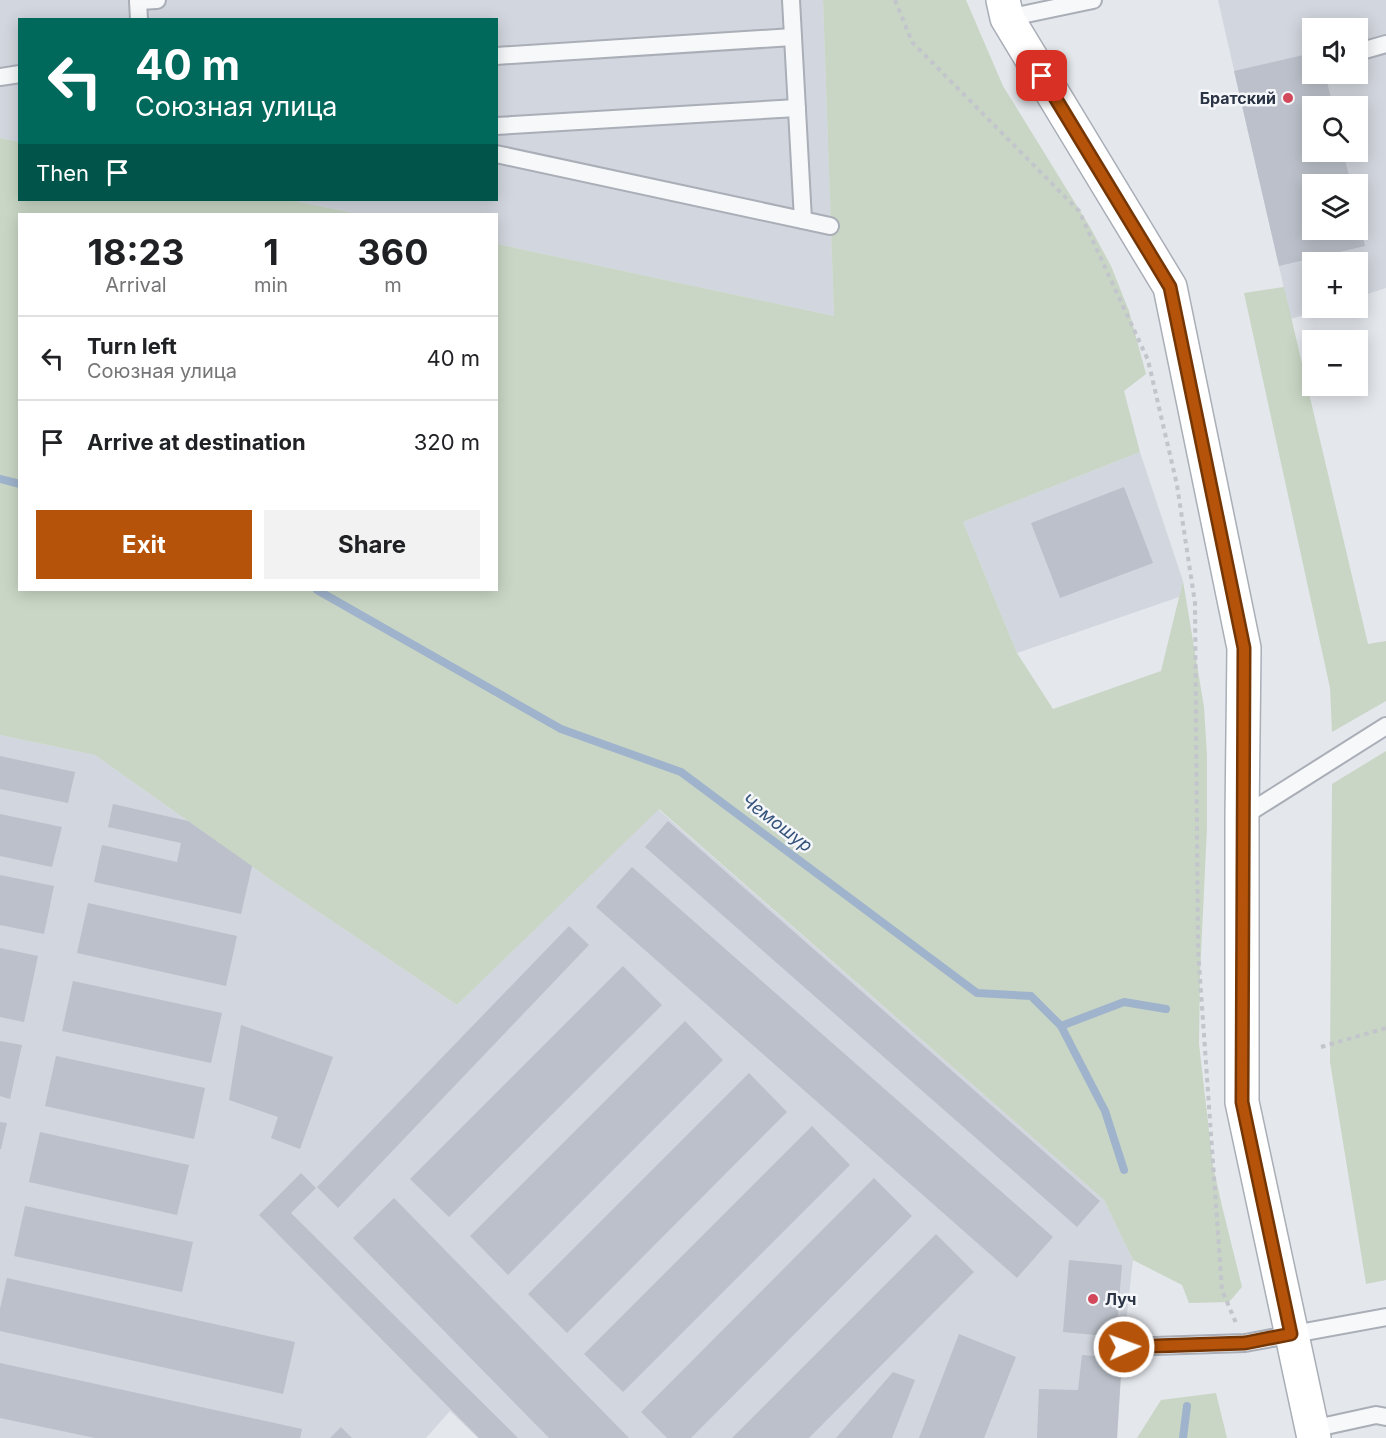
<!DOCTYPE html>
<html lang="en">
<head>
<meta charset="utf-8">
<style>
	:root { --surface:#fff; --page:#f2f2f2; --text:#202124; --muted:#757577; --line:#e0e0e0; --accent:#b45309 }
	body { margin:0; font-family:Inter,sans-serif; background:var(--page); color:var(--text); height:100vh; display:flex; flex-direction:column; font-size:22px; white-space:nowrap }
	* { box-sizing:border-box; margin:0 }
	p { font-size:20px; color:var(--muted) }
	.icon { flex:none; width:33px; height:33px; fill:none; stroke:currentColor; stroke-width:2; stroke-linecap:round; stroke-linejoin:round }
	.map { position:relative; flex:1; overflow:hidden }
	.side { position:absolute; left:18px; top:213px; width:480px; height:378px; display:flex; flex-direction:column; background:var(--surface); border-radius:0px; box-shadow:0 3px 15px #0003 }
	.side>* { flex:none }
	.banner { position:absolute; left:18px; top:18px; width:480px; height:183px; border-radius:0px; box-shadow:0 3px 15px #0003; background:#00695c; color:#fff; overflow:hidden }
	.fabs { position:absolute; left:1302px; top:18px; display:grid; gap:12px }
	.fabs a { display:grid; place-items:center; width:66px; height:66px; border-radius:0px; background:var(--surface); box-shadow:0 3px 15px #0003; font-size:30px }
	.pin { position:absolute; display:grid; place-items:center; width:51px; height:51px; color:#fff; margin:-26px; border-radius:12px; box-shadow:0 3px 9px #0006 }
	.me { position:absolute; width:66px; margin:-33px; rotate:88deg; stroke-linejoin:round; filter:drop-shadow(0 0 4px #0008) }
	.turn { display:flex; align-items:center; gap:21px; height:126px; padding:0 18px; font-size:27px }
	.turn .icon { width:78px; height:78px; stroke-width:2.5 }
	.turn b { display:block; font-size:42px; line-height:51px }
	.then { display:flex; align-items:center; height:57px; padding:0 18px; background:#0003; gap:12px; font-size:22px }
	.eta { display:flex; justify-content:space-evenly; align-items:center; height:102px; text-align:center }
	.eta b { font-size:36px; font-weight:700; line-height:42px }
	.action { display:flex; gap:12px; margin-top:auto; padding:12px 18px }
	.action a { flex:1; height:69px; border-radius:0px; background:var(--accent); color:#fff; font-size:24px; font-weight:700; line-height:69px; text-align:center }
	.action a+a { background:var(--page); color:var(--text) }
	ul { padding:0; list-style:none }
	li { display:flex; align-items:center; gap:18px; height:84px; padding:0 18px; border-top:2px solid var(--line) }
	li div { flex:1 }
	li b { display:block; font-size:22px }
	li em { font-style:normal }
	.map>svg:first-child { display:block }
	.built { fill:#d2d6de; fill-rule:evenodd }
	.green { fill:#c9d6c5 }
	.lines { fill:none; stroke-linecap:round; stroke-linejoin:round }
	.stream { stroke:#9fb4cc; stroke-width:8 }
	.building { fill:#bbc0ca }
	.lane-casing { stroke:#a9aeb7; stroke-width:20 }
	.secondary-casing { stroke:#a9aeb7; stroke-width:36 }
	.path { stroke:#c2c5cb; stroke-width:4; stroke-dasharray:4.5 4.5; stroke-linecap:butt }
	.lane { stroke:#f7f8fa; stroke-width:16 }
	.secondary { stroke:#fff; stroke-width:33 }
	.route-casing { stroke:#753606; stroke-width:15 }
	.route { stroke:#b45309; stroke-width:10 }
	.poi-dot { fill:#d1495b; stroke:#f4f6f9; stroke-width:2 }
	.labels { text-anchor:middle; stroke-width:5; stroke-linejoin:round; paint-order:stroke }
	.poi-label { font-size:16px; font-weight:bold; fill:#2b3445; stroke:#f4f6f9; text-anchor:end }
	.water-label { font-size:18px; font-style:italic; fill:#34527a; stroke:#f4f6f9 }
</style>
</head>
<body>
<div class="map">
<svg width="1386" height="1438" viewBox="0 0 1386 1438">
	<rect width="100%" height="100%" fill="#e4e7ec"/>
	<g class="built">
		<path d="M0,0H823L834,316L497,244L496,214H359L289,200H496V20H20L19,142L0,138Z"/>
		<path d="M1218,0H1386V288L1358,297V262H1312V308H1326L1291,319ZM1312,28H1358V74H1312ZM1312,106H1358V152H1312ZM1312,184H1358V230H1312Z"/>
		<path d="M1140,452L1183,581L1179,597L1017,653L963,522Z"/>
		<path d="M0,735L95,755L271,880L457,1005L658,809L1104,1200L1133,1260L1122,1358L1117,1438H478L450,1411L426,1438H0Z"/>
	</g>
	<g class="green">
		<path d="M823,0H966L1003,86L1090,227L1111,266L1129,311L1146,374L1124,391L1140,452L963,522L1017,653L1053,709L1161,671L1183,581L1204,707L1207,755V828L1200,974L1199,1044L1213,1166L1222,1206L1242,1287L1229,1302L1189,1303L1182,1285L1133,1260L1104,1200L659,809L457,1005L271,880L95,755L0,735V138L19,142L20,200H289L359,214H20V590H496L497,244L834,316Z"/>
		<path d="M1284,287L1368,644L1386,641V701L1332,732L1330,688L1244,293Z"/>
		<path d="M1386,751V1280L1366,1284L1330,1062L1332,784Z"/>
		<path d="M1216,1393L1227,1438H1137L1161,1400Z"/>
	</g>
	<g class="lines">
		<g class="stream">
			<path d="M0,479L20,484"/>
			<path d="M317,590L561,729L681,772L977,993L1031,996L1061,1026L1105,1111L1124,1170"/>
			<path d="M1061,1026L1124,1002L1166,1009"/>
			<path d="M1183,1438L1187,1406"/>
		</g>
	</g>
	<g class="building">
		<path d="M1312,53V74H1325L1333,106H1312V152H1343L1351,184H1312V230H1358V217L1365,246L1279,266L1234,71Z"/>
		<path d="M1124,487L1153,563L1060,598L1031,523Z"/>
		<path d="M0,756L75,772L68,803L0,789Z"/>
		<path d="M113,804L188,821L252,866L241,914L94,882L102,845L177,862L181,843L108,827Z"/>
		<path d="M0,814L62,827L52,867L0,856Z"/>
		<path d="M668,821L1100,1201L1077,1227L645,847Z"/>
		<path d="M632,867L1053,1237L1017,1278L596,907Z"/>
		<path d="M0,875L54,886L44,934L0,925Z"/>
		<path d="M88,903L237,936L226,986L77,953Z"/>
		<path d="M569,926L589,945L338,1208L317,1187Z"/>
		<path d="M0,948L38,956L24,1022L0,1017Z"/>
		<path d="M623,966L662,1005L449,1217L410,1179Z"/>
		<path d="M73,981L222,1013L211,1063L62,1031Z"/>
		<path d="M685,1021L723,1060L508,1275L470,1236Z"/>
		<path d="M241,1025L333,1057L300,1149L271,1138L278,1117L229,1100Z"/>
		<path d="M0,1041L22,1045L10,1099L0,1096Z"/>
		<path d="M56,1056L205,1088L194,1139L45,1106Z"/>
		<path d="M749,1073L787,1112L567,1333L528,1294Z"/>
		<path d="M0,1122L7,1123L1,1149H0Z"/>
		<path d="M812,1126L850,1165L623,1392L584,1354Z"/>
		<path d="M40,1132L189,1165L177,1215L29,1182Z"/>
		<path d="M301,1173L316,1188L291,1213L518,1438H479L259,1215Z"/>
		<path d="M874,1178L912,1216L691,1438H667L641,1412Z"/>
		<path d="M394,1198L629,1438H549L353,1238Z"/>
		<path d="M25,1206L193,1242L182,1292L14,1256Z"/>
		<path d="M936,1234L974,1272L809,1438H732Z"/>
		<path d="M1069,1260L1122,1265L1116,1337L1063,1332Z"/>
		<path d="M7,1278L295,1342L283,1394L0,1331V1309Z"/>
		<path d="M959,1334L1016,1357L984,1438H919Z"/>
		<path d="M1082,1355L1122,1358L1117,1438H1037L1039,1389L1078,1390Z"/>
		<path d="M0,1363L302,1429L300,1438H95L0,1418Z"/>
		<path d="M893,1372L915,1380L892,1438H836Z"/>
		<path d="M341,1427L352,1438H330Z"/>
	</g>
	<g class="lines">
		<defs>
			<g id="lane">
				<path d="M138,0L139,20"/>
				<path d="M791,0L803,220"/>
				<path d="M138,1L157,0"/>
				<path d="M1007,18L1093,0"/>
				<path d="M1358,52L1386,44"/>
				<path d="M496,56L793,37"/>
				<path d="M0,77L20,74"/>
				<path d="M496,126L797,108"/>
				<path d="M496,154L830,226"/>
				<path d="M1242,817L1386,726"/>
				<path d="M1124,1347L1245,1343L1386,1317"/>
				<path d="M1312,1429L1376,1415L1386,1417"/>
			</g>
			<path id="secondary" d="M1003,0L1007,18L1170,287L1244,648L1242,817V1102L1314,1438"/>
		</defs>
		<use href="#lane" class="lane-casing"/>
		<use href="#secondary" class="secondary-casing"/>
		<g class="path">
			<path d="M895,0L912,42L1079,211L1148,360L1177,485L1195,603L1198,950L1222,1290L1236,1323"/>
			<path d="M1321,1047L1386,1028"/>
		</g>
		<use href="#lane" class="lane"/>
		<use href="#secondary" class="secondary"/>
	</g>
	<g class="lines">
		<defs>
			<path id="route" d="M1042,76L1170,287L1244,648L1242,1102L1291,1334L1245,1343L1124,1347"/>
		</defs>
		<use href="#route" class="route-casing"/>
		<use href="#route" class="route"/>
	</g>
	<g class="poi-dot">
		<circle cx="1288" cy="98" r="6"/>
		<circle cx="1093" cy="1299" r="6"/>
	</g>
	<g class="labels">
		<g class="poi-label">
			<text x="1276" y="104">Братский</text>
			<text x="1105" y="1305" text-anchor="start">Луч</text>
		</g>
		<g class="water-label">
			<text transform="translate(777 823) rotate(37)" y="6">Чемошур</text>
		</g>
	</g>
</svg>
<div class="fabs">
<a><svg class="icon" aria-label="sound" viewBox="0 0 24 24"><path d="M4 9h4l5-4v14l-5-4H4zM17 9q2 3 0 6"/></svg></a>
<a><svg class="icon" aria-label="search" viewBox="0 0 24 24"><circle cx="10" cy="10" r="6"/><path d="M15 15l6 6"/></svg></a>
<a><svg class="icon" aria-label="layers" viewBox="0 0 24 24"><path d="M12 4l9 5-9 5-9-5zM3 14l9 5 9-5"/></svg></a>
<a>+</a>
<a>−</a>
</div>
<div class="pin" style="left:1042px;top:76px;background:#d93025"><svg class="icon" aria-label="arrive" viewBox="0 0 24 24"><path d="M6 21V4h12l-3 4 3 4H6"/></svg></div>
<svg class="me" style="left:1124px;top:1347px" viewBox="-20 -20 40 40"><circle r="17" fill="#b45309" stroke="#fff" stroke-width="3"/><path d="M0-11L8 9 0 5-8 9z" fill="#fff"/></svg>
<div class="banner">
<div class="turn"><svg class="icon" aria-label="left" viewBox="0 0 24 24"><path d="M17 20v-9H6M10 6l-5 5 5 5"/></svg><div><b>40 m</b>Союзная улица</div></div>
<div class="then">Then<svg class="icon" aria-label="arrive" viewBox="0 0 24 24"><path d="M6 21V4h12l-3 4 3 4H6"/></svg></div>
</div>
<section class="side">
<div class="eta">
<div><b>18:23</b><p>Arrival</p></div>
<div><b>1</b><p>min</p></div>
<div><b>360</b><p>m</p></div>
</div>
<ul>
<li><svg class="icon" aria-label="left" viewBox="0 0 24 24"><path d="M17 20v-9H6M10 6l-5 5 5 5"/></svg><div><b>Turn left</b><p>Союзная улица</p></div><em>40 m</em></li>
<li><svg class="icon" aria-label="arrive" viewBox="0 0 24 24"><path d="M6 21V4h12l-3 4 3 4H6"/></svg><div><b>Arrive at destination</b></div><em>320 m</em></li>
</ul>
<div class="action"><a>Exit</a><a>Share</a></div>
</section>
</div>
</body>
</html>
